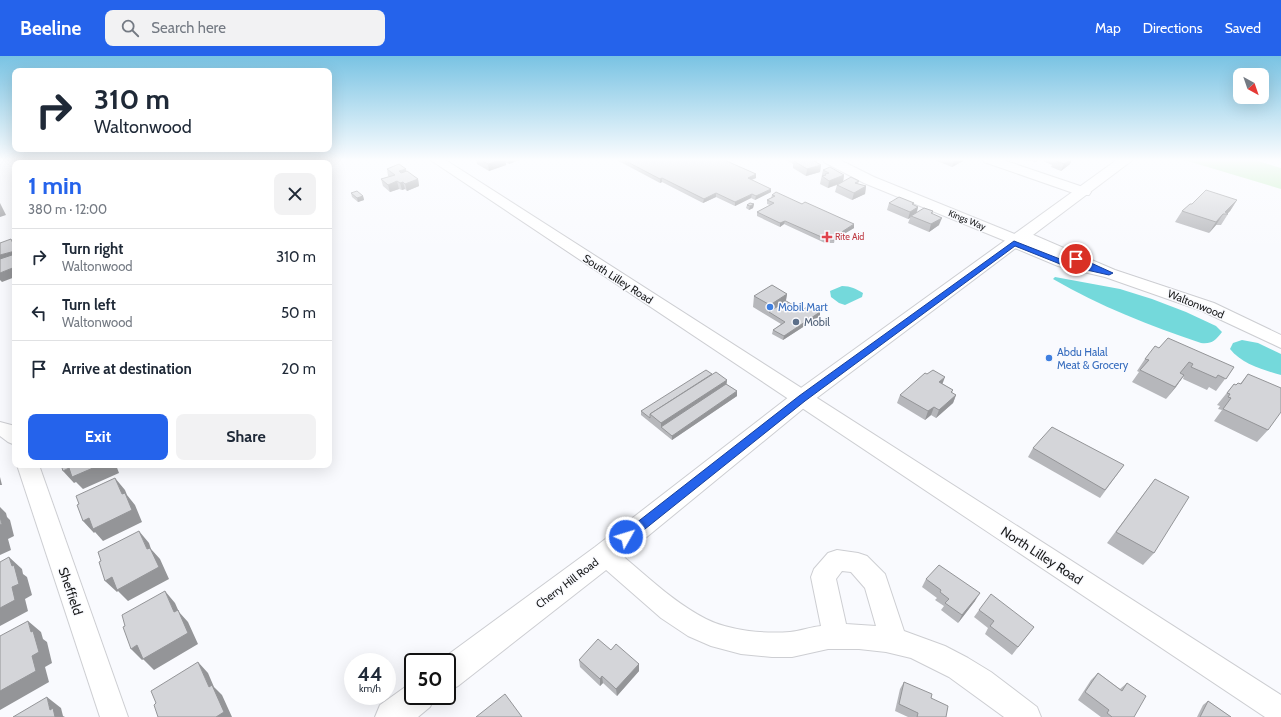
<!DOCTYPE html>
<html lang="en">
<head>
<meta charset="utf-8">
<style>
	:root { --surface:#fff; --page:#f2f2f3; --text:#1f2937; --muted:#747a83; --line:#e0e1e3; --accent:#2563eb }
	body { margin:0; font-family:Cabin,sans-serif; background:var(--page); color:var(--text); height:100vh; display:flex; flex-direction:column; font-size:15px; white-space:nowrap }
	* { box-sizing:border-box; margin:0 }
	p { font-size:13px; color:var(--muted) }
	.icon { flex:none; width:22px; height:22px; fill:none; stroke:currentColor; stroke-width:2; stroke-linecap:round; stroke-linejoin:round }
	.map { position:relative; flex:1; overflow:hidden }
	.panel { position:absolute; left:12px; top:104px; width:320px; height:308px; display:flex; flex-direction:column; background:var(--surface); border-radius:8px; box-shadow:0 4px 16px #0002 }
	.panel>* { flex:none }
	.guide { position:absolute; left:12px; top:12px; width:320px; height:84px; border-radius:8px; box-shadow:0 4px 16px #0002; background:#fff; color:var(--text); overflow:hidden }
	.needle { width:26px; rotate:140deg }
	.fabs { position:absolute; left:1233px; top:12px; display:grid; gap:8px }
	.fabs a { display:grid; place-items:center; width:36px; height:36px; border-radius:8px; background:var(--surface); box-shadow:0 4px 16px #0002; font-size:20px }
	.speed { position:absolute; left:344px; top:597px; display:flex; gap:8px; font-size:20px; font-weight:700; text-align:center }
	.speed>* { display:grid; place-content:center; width:52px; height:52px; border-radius:50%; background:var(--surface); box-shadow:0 4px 16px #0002; line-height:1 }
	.speed small { font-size:10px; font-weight:400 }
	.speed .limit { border:2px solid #111; border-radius:6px; background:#fff; color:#111 }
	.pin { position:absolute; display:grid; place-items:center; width:34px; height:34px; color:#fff; margin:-17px; border:2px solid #fff; border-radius:50%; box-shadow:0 1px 4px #0007 }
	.me { position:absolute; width:44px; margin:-22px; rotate:51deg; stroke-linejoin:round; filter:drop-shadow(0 0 3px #0008) }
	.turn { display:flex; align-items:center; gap:14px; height:84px; padding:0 16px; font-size:18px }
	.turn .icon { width:52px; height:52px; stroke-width:2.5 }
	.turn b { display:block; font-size:28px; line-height:34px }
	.round { display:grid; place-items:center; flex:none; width:42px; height:42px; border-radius:8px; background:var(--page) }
	.headline { display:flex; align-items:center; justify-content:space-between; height:68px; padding:0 16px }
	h1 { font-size:24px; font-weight:700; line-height:30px; color:var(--accent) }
	.action { display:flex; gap:8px; margin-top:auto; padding:8px 16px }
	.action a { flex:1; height:46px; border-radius:8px; background:var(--accent); color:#fff; font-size:16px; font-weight:700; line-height:46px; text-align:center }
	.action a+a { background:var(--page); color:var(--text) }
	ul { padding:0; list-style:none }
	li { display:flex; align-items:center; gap:12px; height:56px; padding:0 16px; border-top:1px solid var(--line) }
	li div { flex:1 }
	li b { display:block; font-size:15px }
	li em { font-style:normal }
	header { display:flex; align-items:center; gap:24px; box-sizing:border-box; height:56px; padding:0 20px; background:var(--accent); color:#fff }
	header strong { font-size:19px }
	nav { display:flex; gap:22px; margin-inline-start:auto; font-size:14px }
	.search { width:280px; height:36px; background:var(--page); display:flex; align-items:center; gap:10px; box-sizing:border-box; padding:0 14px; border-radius:8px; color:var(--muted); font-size:15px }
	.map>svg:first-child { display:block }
	.green { fill:#c4efc1 }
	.water { fill:#74d9db }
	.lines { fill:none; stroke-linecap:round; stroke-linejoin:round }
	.minor-casing { stroke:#cdced2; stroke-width:2 }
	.major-casing { stroke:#cdced2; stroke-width:2 }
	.minor { fill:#fff; fill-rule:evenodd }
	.major { fill:#fff; fill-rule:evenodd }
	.wall { fill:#b6b7bb }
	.shaded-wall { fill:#949598 }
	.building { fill:#d4d5d9; stroke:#949598 }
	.route { fill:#2563eb; stroke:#184099 }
	.health-dot { fill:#e0444e; stroke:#f9fafe; stroke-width:1.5 }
	.shop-dot { fill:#3f7fe0; stroke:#f9fafe; stroke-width:1.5 }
	.service-dot { fill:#5c6f8a; stroke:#f9fafe; stroke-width:1.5 }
	.labels { text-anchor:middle; stroke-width:3; stroke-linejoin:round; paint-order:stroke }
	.far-street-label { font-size:9px; fill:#18191a; stroke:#f9fafe }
	.far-health-label { font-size:9px; fill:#be3a42; stroke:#f9fafe; text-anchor:start }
	.street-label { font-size:11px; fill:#18191a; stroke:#f9fafe }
	.shop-label { font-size:11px; fill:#366cbe; stroke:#f9fafe; text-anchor:start }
	.service-label { font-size:11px; fill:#4e5e75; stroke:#f9fafe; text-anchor:start }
	.near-street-label { font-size:13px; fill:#18191a; stroke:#f9fafe }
</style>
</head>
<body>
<header>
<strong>Beeline</strong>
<div class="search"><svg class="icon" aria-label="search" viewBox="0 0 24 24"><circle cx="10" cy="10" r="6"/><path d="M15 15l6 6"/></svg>Search here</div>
<nav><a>Map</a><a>Directions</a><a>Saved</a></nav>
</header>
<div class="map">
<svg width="1281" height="661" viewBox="0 0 1281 661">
	<rect width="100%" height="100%" fill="#f9fafe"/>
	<path class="green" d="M1181,103H1251L1281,112V133Z"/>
	<g class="water">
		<path d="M1055,221L1120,233L1152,243L1186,256L1216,270L1222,276C1215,285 1212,288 1201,287C1151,270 1099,250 1053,223Z"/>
		<path d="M842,230C851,230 856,233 863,237L862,241L845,249L839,247L831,241L830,235Z"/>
		<path d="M1242,284L1258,287L1281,298V319C1263,314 1242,308 1230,293L1233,287Z"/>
	</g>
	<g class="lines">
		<defs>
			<g id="minor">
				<path d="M429,103H444L1281,639V661H1265Z"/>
				<path d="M822,103H838L874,121L1017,179L1019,177L1024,176L1029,177L1115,214L1214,247L1281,279V292L1202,255L1105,221L1058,210L1010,190L1008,186L864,127L824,106Z"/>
				<path d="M982,103H1000L1089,133L1091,136L1089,139H1079L984,106Z"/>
				<path d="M0,366L15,370V389L8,386L0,380Z"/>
				<path d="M17,409H39L128,661H100Z"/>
				<path d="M605,489L613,492C643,516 671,545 706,563C730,575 764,578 790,576C801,575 810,571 821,570L811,521L814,513L828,497L837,494L858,497L867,500L885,518L904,575L945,590L968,602L991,616L1037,651L1041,661H1004L949,621L911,602L886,596L859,593H828L792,601H772L741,598L711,590L688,580L661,562L597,506L593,499L597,492ZM842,515L851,516L865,532L876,570L846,568L836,523Z"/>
			</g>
			<g id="major">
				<path d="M1118,103H1134L810,347L615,507L458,630L447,635V606H438L595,491L794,337Z"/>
				<path d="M413,626V640H435L430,651L418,661H375L380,649L408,629Z"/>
			</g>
		</defs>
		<use href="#minor" class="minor-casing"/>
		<use href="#major" class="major-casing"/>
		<use href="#minor" class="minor"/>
		<use href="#major" class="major"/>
	</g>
	<g class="wall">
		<path d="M476,103H522L509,108L505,106L506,109L489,115L477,108Z"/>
		<path d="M615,103H722L756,118V122L752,124L771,136L755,144L751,142L735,150L716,141L703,147L662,126L660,127Z"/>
		<path d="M786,103H815L817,107L821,109L820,116L806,120L793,112V108Z"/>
		<path d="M932,103H963V105L952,111Z"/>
		<path d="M1022,103H1040L1036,106L1028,104L1027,105Z"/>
		<path d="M1043,103H1072L1070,108L1061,115L1051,111L1052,109L1043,105Z"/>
		<path d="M387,113L406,115L418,123L419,130L407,135L405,133L402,134L399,133L390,136L383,130L381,123L390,120H388Z"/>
		<path d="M823,114L844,119L843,126L859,125L858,128L866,130L865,138L852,144L835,136L837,129L840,128L828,132L820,128Z"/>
		<path d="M351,137L363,140L364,144L358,146L352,141Z"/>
		<path d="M772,139L854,172L835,183L834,187H825L784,168L780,171L757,160V156L770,149L767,148V144L771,142Z"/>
		<path d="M1237,144L1230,155L1227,158H1228L1221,169H1216L1209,177L1175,166L1182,155L1192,148Z"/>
		<path d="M889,147L913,149L918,151L917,156L933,155V158L939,169L929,176L908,167L910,162L908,163L887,154Z"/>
		<path d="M754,148L753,152L749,154L746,152L747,149Z"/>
		<path d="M787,238L786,245L802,254L820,256V260L783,284L772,278L773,274L781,268L753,251L754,240Z"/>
		<path d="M1159,292L1234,311L1216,335L1209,331L1207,334L1183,323L1184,320L1166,343L1132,326L1139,316L1137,315L1145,303Z"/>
		<path d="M712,318L727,324L726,328L737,335V340L672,384L641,359V355Z"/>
		<path d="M1248,318L1268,374L1257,386L1214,365L1222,354L1218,353L1220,350L1217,349L1234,328L1236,329L1240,328Z"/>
		<path d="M943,328L953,334L952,337L956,339L953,347L936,362L931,359L925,364L897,347L900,339Z"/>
		<path d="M1033,392L1124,409L1100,442L1028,401Z"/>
		<path d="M1155,423L1154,497L1143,509L1107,487Z"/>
		<path d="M926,523L975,545L958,567L941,554L944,550L935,544L937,542L922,531Z"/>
		<path d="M979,554L1034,571L1012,599L985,578L988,572L974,561Z"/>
		<path d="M611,594L639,608V615L617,640L603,627L600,630L580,611L579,604Z"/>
		<path d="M1098,617L1120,633L1127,627L1134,661H1101L1078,644L1091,624Z"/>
		<path d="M904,626L931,642L946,661H908L895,655L900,633Z"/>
		<path d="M1208,645L1231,661H1197L1203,649Z"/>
	</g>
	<g class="shaded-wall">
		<path d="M240,103H249L241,106Z"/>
		<path d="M502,103H505L506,109L489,115L488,108Z"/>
		<path d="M508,103H522L509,108Z"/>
		<path d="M795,103H805L795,106Z"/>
		<path d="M956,103H963V105L952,111L954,104Z"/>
		<path d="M1037,103H1040L1036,106Z"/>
		<path d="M1070,103H1072L1070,108L1061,115L1064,108Z"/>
		<path d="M817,104L816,111L821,109L820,116L806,120L807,113L814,105Z"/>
		<path d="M406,113L407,120L399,115Z"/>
		<path d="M756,118V122L747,125L748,122Z"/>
		<path d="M844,119L843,126L828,132L829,125Z"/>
		<path d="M662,122V126L660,127V123Z"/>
		<path d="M418,123L419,130L407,135L405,128Z"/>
		<path d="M397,125L399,133L390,136L388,129Z"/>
		<path d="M403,126L405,133L402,134L400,127Z"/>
		<path d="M866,130L865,138L852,144L854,137Z"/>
		<path d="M771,133V136L755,144L756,140Z"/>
		<path d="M716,137V141L703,147L704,143Z"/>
		<path d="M752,138L751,142L735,150V146Z"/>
		<path d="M363,140L364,144L358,146L357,142Z"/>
		<path d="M1237,144L1230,155L1227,158L1225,156Z"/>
		<path d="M0,147L6,159L0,161Z"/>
		<path d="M754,148L753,152L749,154L750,150Z"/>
		<path d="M918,151L916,158L911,160L910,162L908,163L910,156Z"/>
		<path d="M1223,158L1216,169L1209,177L1216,166Z"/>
		<path d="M942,162L939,169L929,176L931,168Z"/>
		<path d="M785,165L784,168L780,171V167Z"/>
		<path d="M854,168V172L834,184V181Z"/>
		<path d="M15,195V204L0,209V199Z"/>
		<path d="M15,211V221L2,226L0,224V217Z"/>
		<path d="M787,238L785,249L769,256L770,249Z"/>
		<path d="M820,256V260L783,284L784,280Z"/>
		<path d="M1184,319L1176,331L1166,343Z"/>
		<path d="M945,321L942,329L939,326Z"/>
		<path d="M727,324L726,332L661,371V375V367Z"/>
		<path d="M737,335V340L672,384V380Z"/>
		<path d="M956,339L953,347L936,362L939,354Z"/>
		<path d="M934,351L931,359L925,364L928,355Z"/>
		<path d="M100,409H116L119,417L83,433L76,426L74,427L63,415L69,412Z"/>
		<path d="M0,421L2,429H0Z"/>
		<path d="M115,422L125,434L127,439L135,449L142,466L103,485L95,476L94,477L83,465L122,438Z"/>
		<path d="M0,451L6,457L7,461L10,464L14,480L8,483L11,494L0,499Z"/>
		<path d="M139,475L149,487L151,493L160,503L169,523L128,545L118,535L117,536L105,525L147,493Z"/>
		<path d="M9,501L22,513L23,518L27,521L32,539L25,543L28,555L0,570V552L12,531V510Z"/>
		<path d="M165,535L175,547L179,556L188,566L198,588L154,614L143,603L174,556Z"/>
		<path d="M980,537L975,545L958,567L962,559Z"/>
		<path d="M28,565L41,576L43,583L47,586L52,607L45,611L49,626L0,654V635L32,600L31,576Z"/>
		<path d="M137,589L149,600L142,604L131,593Z"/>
		<path d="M198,606L208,617L214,631L222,639L232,661H216L209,631Z"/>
		<path d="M639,608V615L617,640L616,633Z"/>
		<path d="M602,620L603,627L600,630V623Z"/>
		<path d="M47,641L61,652L63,660L65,661H55L50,654Z"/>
	</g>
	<g class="building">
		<path d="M295,103H307L311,107H294L291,104Z"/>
		<path d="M480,103H502L488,108Z"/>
		<path d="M622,103H722L756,118L748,122L771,133L756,140L752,138L735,146L716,137L704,143L662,122L660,123Z"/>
		<path d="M802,103H815L817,104L814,105L821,109L807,113L794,105Z"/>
		<path d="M1056,103H1070L1064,108L1054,104Z"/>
		<path d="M399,108L406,113L399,115L401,117L407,115L418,123L405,128L403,126L400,127L397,125L388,129L381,123L395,119L387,113Z"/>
		<path d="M830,111L844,119L829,125L822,120L826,119L825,118L829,117L823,114Z"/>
		<path d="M851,121L859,125L855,127L866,130L854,137L837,129Z"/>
		<path d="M1206,134L1237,144L1225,156L1228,158H1223L1216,166L1182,155L1190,148H1192Z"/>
		<path d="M357,135L363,140L357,142L351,137Z"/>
		<path d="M776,136L802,148L805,146L854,168L834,181L835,184L826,183L785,165L780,167L757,156L774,147L767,144L775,140L772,139Z"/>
		<path d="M899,141L914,147L912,148L918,151L910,156L889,147Z"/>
		<path d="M750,147L754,148L750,150L747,149Z"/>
		<path d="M924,152L933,155L931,157L942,162L931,168L911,160Z"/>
		<path d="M11,183L15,192V195L0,199V187Z"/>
		<path d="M15,198V211L0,217V203Z"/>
		<path d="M772,229L787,238L770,249L754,240Z"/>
		<path d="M786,245L802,254L809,250L820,256L784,280L773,274L785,266L769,256Z"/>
		<path d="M1168,282L1234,311L1226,323L1218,319L1216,322L1191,311L1193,308L1189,306L1180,317L1184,319L1175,331L1140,314L1149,304L1145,303L1155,290L1159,292Z"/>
		<path d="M706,314L712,318L650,358V362L641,355Z"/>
		<path d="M933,314L945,321L939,326L953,334L951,336L956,339L939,354L934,351L928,355L900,339L925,317L927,318Z"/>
		<path d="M716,316L727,324L661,367L650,358Z"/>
		<path d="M1248,318L1281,332V356L1268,374L1223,353L1231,342L1228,341L1230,338L1227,337L1234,328L1236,329L1238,327L1241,328Z"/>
		<path d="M726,328L737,335L672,380L661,371Z"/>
		<path d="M1052,371L1124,409L1105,434L1033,392Z"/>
		<path d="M61,409H100L72,421L69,412L63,415Z"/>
		<path d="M115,422L122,438L125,437L132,454L93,473L89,462L83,465L77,449L79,448L76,440Z"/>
		<path d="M1155,423L1189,441L1154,497L1116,476Z"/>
		<path d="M0,461L2,468L0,469Z"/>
		<path d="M139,475L147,493L150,492L159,511L117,534L112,521L105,525L99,506L101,505L98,496Z"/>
		<path d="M9,501L12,510L14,509L19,528L12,531L15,544L0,552V506Z"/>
		<path d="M939,509L980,537L962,559L945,547L949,543L940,536L941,534L926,523Z"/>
		<path d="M165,535L174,556L178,554L188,577L143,603L137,589L131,593L123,571L125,570L122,559Z"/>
		<path d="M991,538L1034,571L1018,591L990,570L994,565L979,554Z"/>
		<path d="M28,565L31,576L33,575L39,596L32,600L36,615L0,635V580Z"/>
		<path d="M598,583L611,594L616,588L639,608L616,633L602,620L600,623L579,604Z"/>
		<path d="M198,606L209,631L212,629L224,656L216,661H158L154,649L156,647L151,635Z"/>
		<path d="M1098,617L1122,635L1127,627L1146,640L1134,661H1112L1107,657L1109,654L1085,636Z"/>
		<path d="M904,626L932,638L931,642L948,650L946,661H917L918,657L899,648Z"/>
		<path d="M505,638L522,661H476Z"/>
		<path d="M47,641L50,654L53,652L55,661H13Z"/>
		<path d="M1208,645L1231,661H1200Z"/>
	</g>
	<linearGradient id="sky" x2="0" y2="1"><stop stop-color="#79c3e3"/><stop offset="0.53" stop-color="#fcfdff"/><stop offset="1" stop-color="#fcfdff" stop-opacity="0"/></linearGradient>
	<rect width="1281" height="196" fill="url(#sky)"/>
	<path class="route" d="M1014,185L1065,205L1085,209L1072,203L1073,201H1078L1113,217L1109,219L1060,208L1015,190L805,345L630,485L626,486L622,485L621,481L622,478L799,340Z"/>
	<path class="health-dot" d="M825 175h4v4h4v4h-4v4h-4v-4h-4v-4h4z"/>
	<g class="shop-dot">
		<circle cx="770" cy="251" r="4"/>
		<circle cx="1049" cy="302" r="4"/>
	</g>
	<circle class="service-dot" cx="796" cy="266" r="4"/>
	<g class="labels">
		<g class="far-street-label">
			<text transform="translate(967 164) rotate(22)" y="3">Kings Way</text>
		</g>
		<g class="far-health-label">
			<text x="835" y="184">Rite Aid</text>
		</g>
		<g class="street-label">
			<text transform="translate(618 223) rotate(33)" y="4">South Lilley Road</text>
			<text transform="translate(1196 248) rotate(22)" y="4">Waltonwood</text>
			<text transform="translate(567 527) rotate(-37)" y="4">Cherry Hill Road</text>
		</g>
		<g class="shop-label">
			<text x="778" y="255">Mobil Mart</text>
			<text x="1057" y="300">Abdu Halal<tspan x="1057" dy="13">Meat &amp; Grocery</tspan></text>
		</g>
		<g class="service-label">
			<text x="804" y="270">Mobil</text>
		</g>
		<g class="near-street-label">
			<text transform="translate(1042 499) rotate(33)" y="5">North Lilley Road</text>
			<text transform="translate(71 535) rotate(71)" y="5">Sheffield</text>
		</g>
	</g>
</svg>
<div class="fabs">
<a><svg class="needle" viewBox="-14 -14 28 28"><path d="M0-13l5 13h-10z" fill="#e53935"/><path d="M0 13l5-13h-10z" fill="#747a83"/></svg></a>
</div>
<div class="speed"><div>44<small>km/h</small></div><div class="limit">50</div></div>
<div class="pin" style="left:1076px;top:203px;background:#d93025"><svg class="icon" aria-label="arrive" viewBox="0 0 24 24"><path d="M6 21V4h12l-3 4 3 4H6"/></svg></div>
<svg class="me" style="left:626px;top:481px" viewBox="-20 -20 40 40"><circle r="17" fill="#2563eb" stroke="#fff" stroke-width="3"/><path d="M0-11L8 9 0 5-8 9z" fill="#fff"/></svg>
<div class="guide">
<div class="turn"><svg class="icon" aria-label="right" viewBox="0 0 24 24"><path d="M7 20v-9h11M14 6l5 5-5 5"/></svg><div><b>310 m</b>Waltonwood</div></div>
</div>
<section class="panel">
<div class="headline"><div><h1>1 min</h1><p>380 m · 12:00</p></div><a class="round"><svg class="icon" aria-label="close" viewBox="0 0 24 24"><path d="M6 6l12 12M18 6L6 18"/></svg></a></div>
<ul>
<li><svg class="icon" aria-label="right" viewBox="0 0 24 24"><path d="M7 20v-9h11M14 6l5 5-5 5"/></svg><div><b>Turn right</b><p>Waltonwood</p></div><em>310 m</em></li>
<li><svg class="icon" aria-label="left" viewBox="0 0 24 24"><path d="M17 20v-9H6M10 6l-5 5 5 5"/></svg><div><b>Turn left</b><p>Waltonwood</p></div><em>50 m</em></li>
<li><svg class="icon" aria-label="arrive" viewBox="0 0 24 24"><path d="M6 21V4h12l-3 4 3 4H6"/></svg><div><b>Arrive at destination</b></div><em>20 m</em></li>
</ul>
<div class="action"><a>Exit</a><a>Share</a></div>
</section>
</div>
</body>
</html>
